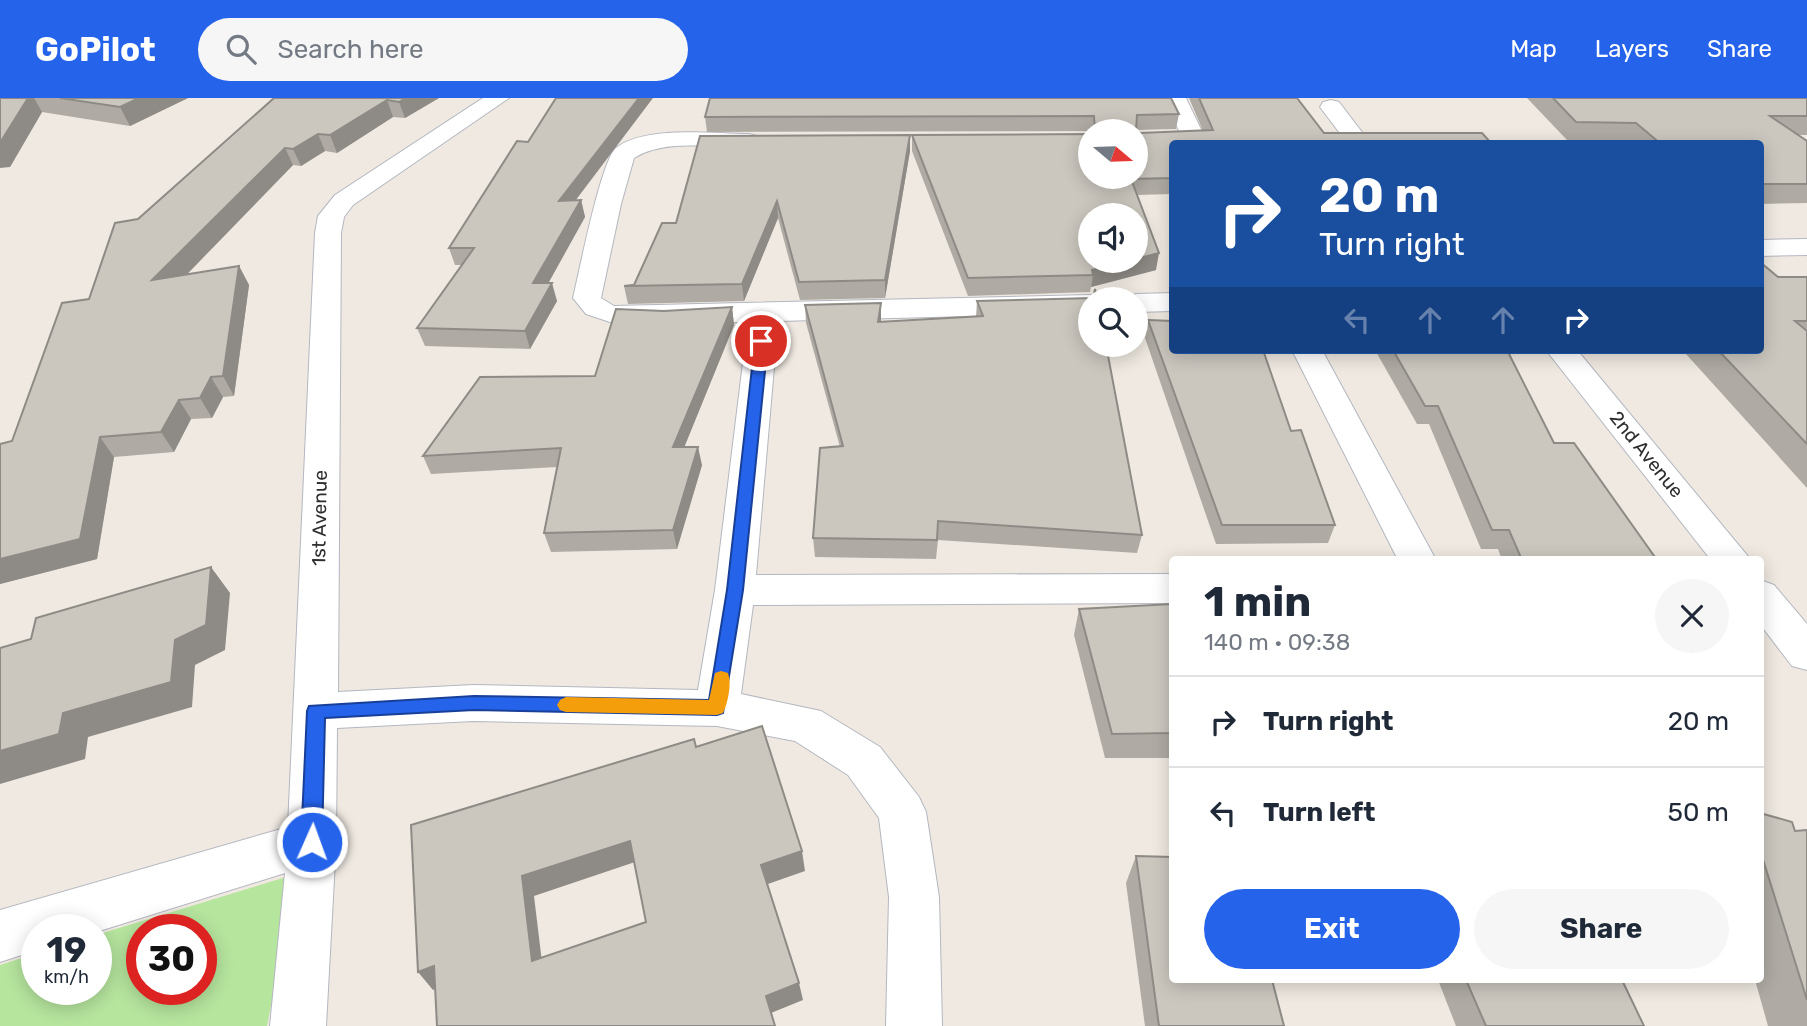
<!DOCTYPE html>
<html lang="en">
<head>
<meta charset="utf-8">
<style>
	:root { --surface:#fff; --page:#f6f6f7; --text:#1f2937; --muted:#747a83; --line:#e0e1e3; --accent:#2563eb }
	body { margin:0; font-family:Rubik,sans-serif; background:var(--page); color:var(--text); height:100vh; display:flex; flex-direction:column; font-size:26px; white-space:nowrap }
	* { box-sizing:border-box; margin:0 }
	p { font-size:23px; color:var(--muted) }
	.icon { flex:none; width:38px; height:38px; fill:none; stroke:currentColor; stroke-width:2; stroke-linecap:round; stroke-linejoin:round }
	.map { position:relative; flex:1; overflow:hidden }
	.details { position:absolute; left:1169px; top:458px; width:595px; height:427px; display:flex; flex-direction:column; background:var(--surface); border-radius:7px; box-shadow:0 4px 18px #0003 }
	.details>* { flex:none }
	.top-card { position:absolute; left:1169px; top:42px; width:595px; height:214px; border-radius:7px; box-shadow:0 4px 18px #0003; background:#1a4fa0; color:#fff; overflow:hidden }
	.needle { width:46px; rotate:109deg }
	.controls { position:absolute; left:1078px; top:21px; display:grid; gap:14px }
	.controls a { display:grid; place-items:center; width:70px; height:70px; border-radius:50%; background:var(--surface); box-shadow:0 4px 18px #0003; font-size:35px }
	.speed { position:absolute; left:21px; top:816px; display:flex; gap:14px; font-size:35px; font-weight:700; text-align:center }
	.speed>* { display:grid; place-content:center; width:91px; height:91px; border-radius:50%; background:var(--surface); box-shadow:0 4px 18px #0003; line-height:1 }
	.speed small { font-size:18px; font-weight:400 }
	.speed .limit { border:10px solid #d22; background:#fff; color:#111 }
	.pin { position:absolute; display:grid; place-items:center; width:60px; height:60px; color:#fff; margin:-30px; border:4px solid #fff; border-radius:50%; box-shadow:0 2px 7px #0007 }
	.me { position:absolute; width:77px; margin:-38px; rotate:2deg; stroke-linejoin:round; filter:drop-shadow(0 0 5px #0008) }
	.turn { display:flex; align-items:center; gap:24px; height:147px; padding:0 35px; font-size:32px }
	.turn .icon { width:91px; height:91px; stroke-width:2.5 }
	.turn b { display:block; font-size:49px; line-height:60px }
	.lanes { display:flex; align-items:center; height:66px; padding:0 35px; background:#0003; justify-content:center; gap:35px; direction:ltr }
	.lanes .off { opacity:.35 }
	.round { display:grid; place-items:center; flex:none; width:74px; height:74px; border-radius:37px; background:var(--page) }
	.head { display:flex; align-items:center; justify-content:space-between; height:119px; padding:0 35px }
	h1 { font-size:42px; font-weight:700; line-height:52px }
	.cta { display:flex; gap:14px; margin-top:auto; padding:14px 35px }
	.cta a { flex:1; height:80px; border-radius:42px; background:var(--accent); color:#fff; font-size:28px; font-weight:700; line-height:80px; text-align:center }
	.cta a+a { background:var(--page); color:var(--text) }
	ul { padding:0; list-style:none }
	li { display:flex; align-items:center; gap:21px; height:91px; padding:0 35px; border-top:2px solid var(--line) }
	li div { flex:1 }
	li b { display:block; font-size:26px }
	li em { font-style:normal }
	header { display:flex; align-items:center; gap:42px; box-sizing:border-box; height:98px; padding:0 35px; background:var(--accent); color:#fff }
	header strong { font-size:33px }
	nav { display:flex; gap:38px; margin-inline-start:auto; font-size:24px }
	.search { width:490px; height:63px; background:var(--page); display:flex; align-items:center; gap:18px; box-sizing:border-box; padding:0 24px; border-radius:38px; color:var(--muted); font-size:26px }
	.map>svg:first-child { display:block }
	.green { fill:#b6e59e; fill-rule:evenodd }
	.lines { fill:none; stroke-linecap:round; stroke-linejoin:round }
	.minor-casing { stroke:#b4b7c1; stroke-width:2 }
	.minor { fill:#fff; fill-rule:evenodd }
	.wall { fill:#afaba4 }
	.shaded-wall { fill:#8e8b86 }
	.building { fill:#cbc7bf; stroke:#8e8b86; stroke-width:2; fill-rule:evenodd }
	.route { fill:#2563eb; stroke:#184099; stroke-width:2 }
	.slow { fill:#f59e0b }
	.labels { text-anchor:middle; stroke-width:6; stroke-linejoin:round; paint-order:stroke }
	.street-label { font-size:19px; fill:#2e2e2e; stroke:#fff }
</style>
</head>
<body>
<header>
<strong>GoPilot</strong>
<div class="search"><svg class="icon" aria-label="search" viewBox="0 0 24 24"><circle cx="10" cy="10" r="6"/><path d="M15 15l6 6"/></svg>Search here</div>
<nav><a>Map</a><a>Layers</a><a>Share</a></nav>
</header>
<div class="map">
<svg width="1807" height="928" viewBox="0 0 1807 928">
	<rect width="100%" height="100%" fill="#efe9e1"/>
	<path class="green" d="M296,776L267,928H0V867L37,855V891H96V837ZM142,831H201V891H142Z"/>
	<g class="lines">
		<defs>
			<g id="minor">
				<path d="M483,0H509L353,107L344,119L341,135L338,594L473,587L698,592L715,492L748,224L613,225L586,216L573,200C579,175 601,62 616,50C646,27 713,36 749,36L757,38L760,43L757,48L749,50C713,50 666,40 634,60L621,106L601,200L614,208L1090,197L1101,201H1090V215L778,223L756,477L1172,476V505L753,507L741,596L821,613L880,649L919,699L926,714L939,799L942,928H886L889,799L879,720L848,677L795,643L717,628L473,623L337,630L336,744L326,928H270L285,775L96,834V831H37V852L0,864V812L288,729L315,135L318,118L335,97Z"/>
				<path d="M1164,0H1186L1208,46H1185Z"/>
				<path d="M1331,2L1339,4L1371,46H1348L1320,9L1323,4Z"/>
				<path d="M1807,141V157L1760,158V142Z"/>
				<path d="M1172,195V213L1136,214V201H1124L1136,196Z"/>
				<path d="M1292,252H1322L1436,462H1398Z"/>
				<path d="M1546,252H1577L1751,462H1711Z"/>
				<path d="M1760,482L1774,487L1807,526V572L1792,568L1760,526Z"/>
			</g>
		</defs>
		<use href="#minor" class="minor-casing"/>
		<use href="#minor" class="minor"/>
	</g>
	<g class="wall">
		<path d="M0,0H188L130,28L42,14L10,69Z"/>
		<path d="M274,0H439L405,20L393,19L337,55L325,53L301,68L293,67L187,176L239,168L249,187L234,298L223,299L212,320L191,321L174,354L114,359L97,461L0,486V346L12,343L89,201L138,121Z"/>
		<path d="M1189,0H1297L1324,35L1172,46V96L1137,97L1156,172L1091,189L1090,194L968,198L912,53V37L1090,36L1136,33L707,34L705,19L1179,16L1176,31L1136,32L1139,35L1203,33Z"/>
		<path d="M1527,0H1807V37H1797L1807,43V105L1760,106V46H1628L1626,44L1567,42Z"/>
		<path d="M910,37V53L885,200L800,202L778,120L744,203L628,206L624,188L634,187L676,125Z"/>
		<path d="M576,102H581L585,119L548,185L557,203L530,251L425,248L417,230L462,167H455L449,150Z"/>
		<path d="M1778,179H1807V390L1686,256L1689,252H1760Z"/>
		<path d="M977,203L1142,437L1137,455L938,442L936,461L815,459L813,440L840,349L806,225L805,207L881,224L976,219Z"/>
		<path d="M732,209L734,227L684,349L702,367L677,451L551,454L544,435L557,369L431,376L423,358L595,278L664,213Z"/>
		<path d="M1148,222L1291,333L1335,427L1328,445L1216,446L1145,240Z"/>
		<path d="M1375,252H1507L1554,345L1657,462H1502L1498,451H1481L1429,326H1417Z"/>
		<path d="M1172,506V660H1105L1074,537L1079,511Z"/>
		<path d="M1760,715L1795,733L1807,732V928H1768L1755,882H1760Z"/>
		<path d="M1136,758L1284,928H1145L1126,785Z"/>
		<path d="M1438,882H1622L1644,928H1456Z"/>
	</g>
	<g class="shaded-wall">
		<path d="M28,0H34L42,14L10,69L0,70V45Z"/>
		<path d="M139,0H188L130,28L120,9Z"/>
		<path d="M406,0H439L405,20L399,4Z"/>
		<path d="M639,0H653L563,119L559,103Z"/>
		<path d="M387,2L393,19L337,55L330,37Z"/>
		<path d="M318,36L325,53L301,68L293,51Z"/>
		<path d="M910,37V53L885,200V182Z"/>
		<path d="M285,50L293,67L163,201L152,182Z"/>
		<path d="M581,102L585,119L539,202L533,185Z"/>
		<path d="M777,103L778,120L744,203L742,186Z"/>
		<path d="M1159,155L1156,172L1091,189L1093,177L1092,172L1128,163H1136V161Z"/>
		<path d="M239,168L249,187L234,298L223,278Z"/>
		<path d="M552,185L557,203L530,251L525,233Z"/>
		<path d="M881,205V223L878,242V224Z"/>
		<path d="M732,209L734,227L677,367L673,349Z"/>
		<path d="M211,279L223,299L212,320L200,300Z"/>
		<path d="M179,302L191,321L174,354L161,334Z"/>
		<path d="M100,339L114,359L97,461L0,486V461Z"/>
		<path d="M698,349L702,367L677,451L673,432Z"/>
		<path d="M211,469L230,495L225,552L195,567L192,609L88,639L85,661L0,686V653L63,615L175,542Z"/>
		<path d="M630,743L638,763L534,798L544,881L532,863L522,778Z"/>
		<path d="M802,753L805,773L765,787L761,767Z"/>
		<path d="M434,868L449,886L433,892L418,874Z"/>
		<path d="M799,885L803,902L771,915L766,898Z"/>
	</g>
	<g class="building">
		<path d="M0,0H28L0,45Z"/>
		<path d="M60,0H139L120,9Z"/>
		<path d="M274,0H406L399,4L387,2L330,37L318,36L293,51L285,50L152,182L239,168L223,278L211,279L200,300L179,302L161,334L100,339L80,441L0,461V346L12,343L62,205L89,201L115,125L138,121Z"/>
		<path d="M556,0H639L559,103L581,102L533,185H552L525,233L417,230L474,150H449L517,43L528,44Z"/>
		<path d="M710,0H1171L1179,16L1137,17L1136,32L1139,35L1213,32L1199,0H1297L1324,35H1482L1492,46H1172V80L1131,81L1159,155L1136,161V117H1090V163H1128L1092,172L1093,177L968,180L912,37L1090,36V79H1136V33H1095L1094,18L705,19Z"/>
		<path d="M1553,0H1807V18H1770L1807,43V86H1760V46H1661L1636,25L1576,24Z"/>
		<path d="M910,37L885,182L799,184L777,103L742,186L624,188L634,187L662,125H676L700,38Z"/>
		<path d="M1760,164L1778,179H1807V223H1795L1807,233V346L1718,252H1760Z"/>
		<path d="M1095,191L1097,201H1090V247H1106L1142,437L938,423L937,442L813,440L820,350L843,348L805,207L881,205L878,224L983,218L977,203L1093,200Z"/>
		<path d="M732,209L673,349H698L673,432L544,435L561,350L423,358L480,279L595,278L616,211L664,213Z"/>
		<path d="M1148,222L1172,223V252H1263L1291,333L1301,332L1335,427H1222Z"/>
		<path d="M1393,252H1507L1554,345H1574L1657,462H1522L1509,432H1492L1438,308H1425Z"/>
		<path d="M211,469L206,527L175,542L171,584L63,615L59,636L0,653V550L31,541L36,520Z"/>
		<path d="M1172,506V635L1112,636L1079,511Z"/>
		<path d="M762,628L802,753L761,767L799,885L766,898L775,928H437L434,868L418,874L411,727L694,641L696,649ZM630,743L646,824L532,863L522,778Z"/>
		<path d="M1760,715L1792,724L1795,733L1807,732V902L1760,752Z"/>
		<path d="M1136,758L1172,759V882H1272L1284,928H1159Z"/>
		<path d="M1466,882H1622L1644,928H1486Z"/>
	</g>
	<path class="route" d="M761,239L768,243L743,492L723,615L717,617L474,612L325,620L322,744L319,750L312,753L304,750L301,744L307,613L309,608L474,598L709,602L727,492L755,243Z"/>
	<path class="slow" d="M721,573L728,575C732,585 728,605 723,615L717,617L566,614L560,612L557,607L560,602L566,599L709,602L715,575Z"/>
	<g class="labels">
		<g class="street-label">
			<text transform="translate(1647 356) rotate(51)" y="7">2nd Avenue</text>
			<text transform="translate(319 420) rotate(-89)" y="7">1st Avenue</text>
		</g>
	</g>
</svg>
<div class="controls">
<a><svg class="needle" viewBox="-14 -14 28 28"><path d="M0-13l5 13h-10z" fill="#e53935"/><path d="M0 13l5-13h-10z" fill="#747a83"/></svg></a>
<a><svg class="icon" aria-label="sound" viewBox="0 0 24 24"><path d="M4 9h4l5-4v14l-5-4H4zM17 9q2 3 0 6"/></svg></a>
<a><svg class="icon" aria-label="search" viewBox="0 0 24 24"><circle cx="10" cy="10" r="6"/><path d="M15 15l6 6"/></svg></a>
</div>
<div class="speed"><div>19<small>km/h</small></div><div class="limit">30</div></div>
<div class="pin" style="left:761px;top:243px;background:#d93025"><svg class="icon" aria-label="arrive" viewBox="0 0 24 24"><path d="M6 21V4h12l-3 4 3 4H6"/></svg></div>
<svg class="me" style="left:312px;top:744px" viewBox="-20 -20 40 40"><circle r="17" fill="#2563eb" stroke="#fff" stroke-width="3"/><path d="M0-11L8 9 0 5-8 9z" fill="#fff"/></svg>
<div class="top-card">
<div class="turn"><svg class="icon" aria-label="right" viewBox="0 0 24 24"><path d="M7 20v-9h11M14 6l5 5-5 5"/></svg><div><b>20 m</b>Turn right</div></div>
<div class="lanes"><svg class="icon off" aria-label="left" viewBox="0 0 24 24"><path d="M17 20v-9H6M10 6l-5 5 5 5"/></svg><svg class="icon off" aria-label="ahead" viewBox="0 0 24 24"><path d="M12 20V5M6 11l6-6 6 6"/></svg><svg class="icon off" aria-label="ahead" viewBox="0 0 24 24"><path d="M12 20V5M6 11l6-6 6 6"/></svg><svg class="icon" aria-label="right" viewBox="0 0 24 24"><path d="M7 20v-9h11M14 6l5 5-5 5"/></svg></div>
</div>
<section class="details">
<div class="head"><div><h1>1 min</h1><p>140 m · 09:38</p></div><a class="round"><svg class="icon" aria-label="close" viewBox="0 0 24 24"><path d="M6 6l12 12M18 6L6 18"/></svg></a></div>
<ul>
<li><svg class="icon" aria-label="right" viewBox="0 0 24 24"><path d="M7 20v-9h11M14 6l5 5-5 5"/></svg><div><b>Turn right</b></div><em>20 m</em></li>
<li><svg class="icon" aria-label="left" viewBox="0 0 24 24"><path d="M17 20v-9H6M10 6l-5 5 5 5"/></svg><div><b>Turn left</b></div><em>50 m</em></li>
</ul>
<div class="cta"><a>Exit</a><a>Share</a></div>
</section>
</div>
</body>
</html>
